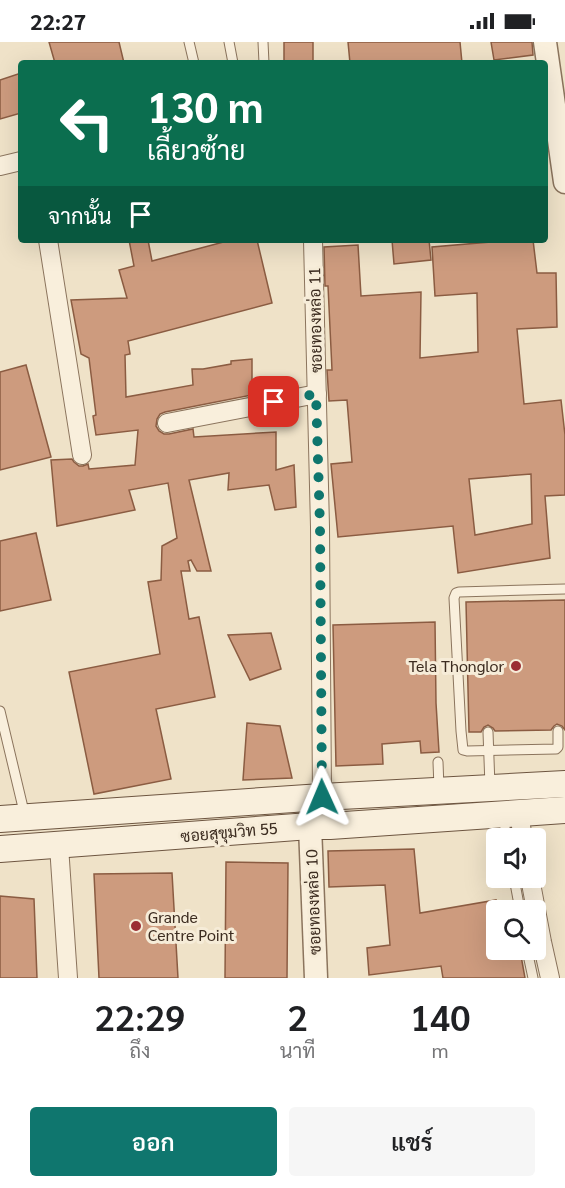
<!DOCTYPE html>
<html lang="th">
<head>
<meta charset="utf-8">
<style>
	:root { --surface:#fff; --page:#f6f6f6; --text:#202124; --muted:#757577; --accent:#0f766e }
	body { margin:0; font-family:Georgia,Sarabun,serif; background:var(--page); color:var(--text); height:100vh; display:flex; flex-direction:column; font-size:22px; white-space:nowrap }
	* { box-sizing:border-box; margin:0 }
	p { font-size:20px; color:var(--muted) }
	.icon { flex:none; width:33px; height:33px; fill:none; stroke:currentColor; stroke-width:2; stroke-linecap:round; stroke-linejoin:round }
	.map { position:relative; height:936px; overflow:hidden }
	.details { display:flex; flex-direction:column; background:var(--surface); flex:1 }
	.details>* { flex:none }
	.guide { position:absolute; left:18px; top:18px; width:530px; height:183px; border-radius:6px; box-shadow:0 6px 24px #0002; background:#0b6e4f; color:#fff; overflow:hidden }
	.fabs { position:absolute; left:486px; top:786px; display:grid; gap:12px }
	.fabs a { display:grid; place-items:center; width:60px; height:60px; border-radius:6px; background:var(--surface); box-shadow:0 6px 24px #0002; font-size:30px }
	.pin { position:absolute; display:grid; place-items:center; width:51px; height:51px; color:#fff; margin:-26px; border-radius:12px; box-shadow:0 3px 9px #0006 }
	.me { position:absolute; width:66px; margin:-33px; rotate:359deg; stroke-linejoin:round; filter:drop-shadow(0 0 4px #0008) }
	.turn { display:flex; align-items:center; gap:21px; height:126px; padding:0 30px; font-size:27px }
	.turn .icon { width:78px; height:78px; stroke-width:2.5 }
	.turn b { display:block; font-size:42px; line-height:51px }
	.then { display:flex; align-items:center; height:57px; padding:0 30px; background:#0003; gap:12px; font-size:22px }
	.eta { display:flex; justify-content:space-evenly; align-items:center; height:102px; text-align:center }
	.eta b { font-size:36px; font-weight:600; line-height:42px }
	.action { display:flex; gap:12px; margin-top:auto; padding:12px 30px }
	.action a { flex:1; height:69px; border-radius:6px; background:var(--accent); color:#fff; font-size:24px; font-weight:600; line-height:69px; text-align:center }
	.action a+a { background:var(--page); color:var(--text) }
	.status { display:flex; justify-content:space-between; align-items:center; height:42px; padding:0 30px; background:var(--surface); direction:ltr }
	.status svg { height:16px; fill:currentColor }
	.map>svg:first-child { display:block }
	.building { fill:#cd9b7e; stroke:#8b5c42; stroke-width:1.5; fill-rule:evenodd }
	.lines { fill:none; stroke-linecap:round; stroke-linejoin:round }
	.service-casing { stroke:#8b745d; stroke-width:11 }
	.minor-casing { stroke:#8b745d; stroke-width:20 }
	.tertiary-casing { stroke:#8b745d; stroke-width:25 }
	.secondary-casing { stroke:#6d5540; stroke-width:28 }
	.service { stroke:#f9efdc; stroke-width:9 }
	.minor { stroke:#f9efdc; stroke-width:18 }
	.tertiary { stroke:#f9efdc; stroke-width:22 }
	.secondary { stroke:#f9efdc; stroke-width:26 }
	.route { stroke:#0f766e; stroke-width:10; stroke-dasharray:0 18 }
	.poi-dot { fill:#9b2c32; stroke:#f6ecd8; stroke-width:2 }
	.labels { text-anchor:middle; stroke-width:6; stroke-linejoin:round; paint-order:stroke }
	.street-label { font-size:16px; fill:#3c2c20; stroke:#f6ecd8 }
	.poi-label { font-size:16px; fill:#3c2c20; stroke:#f6ecd8; text-anchor:end }
</style>
</head>
<body>
<div class="status"><b>22:27</b><svg viewBox="0 0 49 12"><path d="M0 12V9h3v3zM5 12V6h3v6zM10 12V3h3v9zM15 12V0h3v12zM26 1h20v11H26zM47 4h2v5h-2z"/></svg></div>
<div class="map">
<svg width="565" height="936" viewBox="0 0 565 936">
	<rect width="100%" height="100%" fill="#efe2c8"/>
	<g class="building">
		<path d="M49,0H119L124,21H55Z"/>
		<rect x="284" y="0" width="29" height="21"/>
		<path d="M348,0H460L462,21H350Z"/>
		<path d="M491,0H532L533,13L494,18Z"/>
		<path d="M21,31V71L0,77V38Z"/>
		<path d="M129,198H148L152,219L231,198H257L272,261L128,299L130,312L125,313L126,355L193,343L192,327H203L231,322V319L252,317V353L165,370L160,372L157,377L156,384L159,389L164,392H169L193,387L194,395L276,390V428L294,423L296,465L275,468L269,443L228,448L229,431L189,438L211,529H197L191,518L188,519L190,529H181L189,577L199,575L215,655L156,667L171,737L94,752L69,630L160,612L148,540L161,538L162,504L177,496L168,441L129,448L135,468L57,484L51,418L72,417L74,420L79,424H83L88,422L89,427L135,423L138,388L96,393L93,374L96,373L89,316L81,312L71,258L127,256L119,228L134,224Z"/>
		<path d="M392,198H429L431,218L394,222Z"/>
		<path d="M489,198H533L537,231H556L557,285L517,287L524,362L561,358L565,393V453L545,454L550,516L458,531L453,484L338,495L331,422L352,420L347,358L329,359L327,328H332L328,244H325L324,205L358,203L361,254L421,250L420,316L478,310L477,251L435,254L432,205L490,200ZM531,432L532,482L475,493L469,437Z"/>
		<path d="M26,323L51,415L0,428V330Z"/>
		<path d="M36,491L51,558L0,569V499Z"/>
		<path d="M565,558V688L562,684L557,682L554,684L551,688L495,689L493,686L488,683L484,685L481,690H469L466,560Z"/>
		<path d="M435,580L436,661L439,710L421,711L420,699L382,702L383,722L336,724L333,583Z"/>
		<path d="M271,591L281,627L250,638L228,593Z"/>
		<path d="M247,681L280,684L292,736L243,738Z"/>
		<path d="M414,807L420,871L496,858V908H520L525,936H443L441,924L369,933L367,906L390,903L385,843L329,845L328,809Z"/>
		<path d="M226,820L288,821L287,936H225Z"/>
		<path d="M172,831L178,936H99L94,832Z"/>
		<path d="M0,854L34,857L37,936H0Z"/>
	</g>
	<g class="lines">
		<defs>
			<g id="service">
				<path d="M189,0L194,21"/>
				<path d="M229,0L233,21"/>
				<path d="M263,0L264,21"/>
				<path d="M0,669L25,774"/>
				<path d="M558,689V705L556,707L467,709L463,708L461,689L454,556L456,551L459,550L565,547"/>
				<path d="M488,690L490,744"/>
				<path d="M438,720L439,746"/>
				<path d="M503,775L507,796"/>
				<path d="M514,836L520,868"/>
				<path d="M527,908L533,936"/>
			</g>
			<g id="minor">
				<path d="M0,124L21,119"/>
				<path d="M48,198L82,413"/>
				<path d="M313,198L320,485L322,755"/>
				<path d="M167,381L317,352"/>
				<path d="M519,772L523,796"/>
				<path d="M59,804L68,936"/>
				<path d="M530,836L542,900L550,936"/>
			</g>
			<g id="tertiary">
				<path d="M545,0L565,140"/>
				<path d="M310,784L316,936"/>
			</g>
			<g id="secondary">
				<path d="M0,777L322,755L565,742"/>
				<path d="M0,807L310,784H330L565,768"/>
			</g>
		</defs>
		<use href="#service" class="service-casing"/>
		<use href="#minor" class="minor-casing"/>
		<use href="#tertiary" class="tertiary-casing"/>
		<use href="#secondary" class="secondary-casing"/>
		<use href="#service" class="service"/>
		<use href="#minor" class="minor"/>
		<use href="#tertiary" class="tertiary"/>
		<use href="#secondary" class="secondary"/>
	</g>
	<g class="lines">
		<path class="route" d="M274,360L316,352L320,485L322,755"/>
	</g>
	<g class="poi-dot">
		<circle cx="516" cy="624" r="6"/>
		<circle cx="136" cy="884" r="6"/>
	</g>
	<g class="labels">
		<g class="street-label">
			<text transform="translate(315 278) rotate(-91)" y="6">ซอยทองหล่อ 11</text>
			<text transform="translate(229 790) rotate(-5)" y="6">ซอยสุขุมวิท 55</text>
			<text transform="translate(313 860) rotate(-92)" y="6">ซอยทองหล่อ 10</text>
		</g>
		<g class="poi-label">
			<text x="504" y="630">Tela Thonglor</text>
			<text x="148" y="881" text-anchor="start">Grande<tspan x="148" dy="18">Centre Point</tspan></text>
		</g>
	</g>
</svg>
<div class="fabs">
<a><svg class="icon" aria-label="sound" viewBox="0 0 24 24"><path d="M4 9h4l5-4v14l-5-4H4zM17 9q2 3 0 6"/></svg></a>
<a><svg class="icon" aria-label="search" viewBox="0 0 24 24"><circle cx="10" cy="10" r="6"/><path d="M15 15l6 6"/></svg></a>
</div>
<div class="pin" style="left:274px;top:360px;background:#d93025"><svg class="icon" aria-label="arrive" viewBox="0 0 24 24"><path d="M6 21V4h12l-3 4 3 4H6"/></svg></div>
<svg class="me" style="left:322px;top:755px" viewBox="-20 -20 40 40"><path d="M0-17L14 15 0 8-14 15z" fill="#0f766e" stroke="#fff" stroke-width="4"/></svg>
<div class="guide">
<div class="turn"><svg class="icon" aria-label="left" viewBox="0 0 24 24"><path d="M17 20v-9H6M10 6l-5 5 5 5"/></svg><div><b>130 m</b>เลี้ยวซ้าย</div></div>
<div class="then">จากนั้น<svg class="icon" aria-label="arrive" viewBox="0 0 24 24"><path d="M6 21V4h12l-3 4 3 4H6"/></svg></div>
</div>
</div>
<section class="details">
<div class="eta">
<div><b>22:29</b><p>ถึง</p></div>
<div><b>2</b><p>นาที</p></div>
<div><b>140</b><p>m</p></div>
</div>
<div class="action"><a>ออก</a><a>แชร์</a></div>
</section>
</body>
</html>
